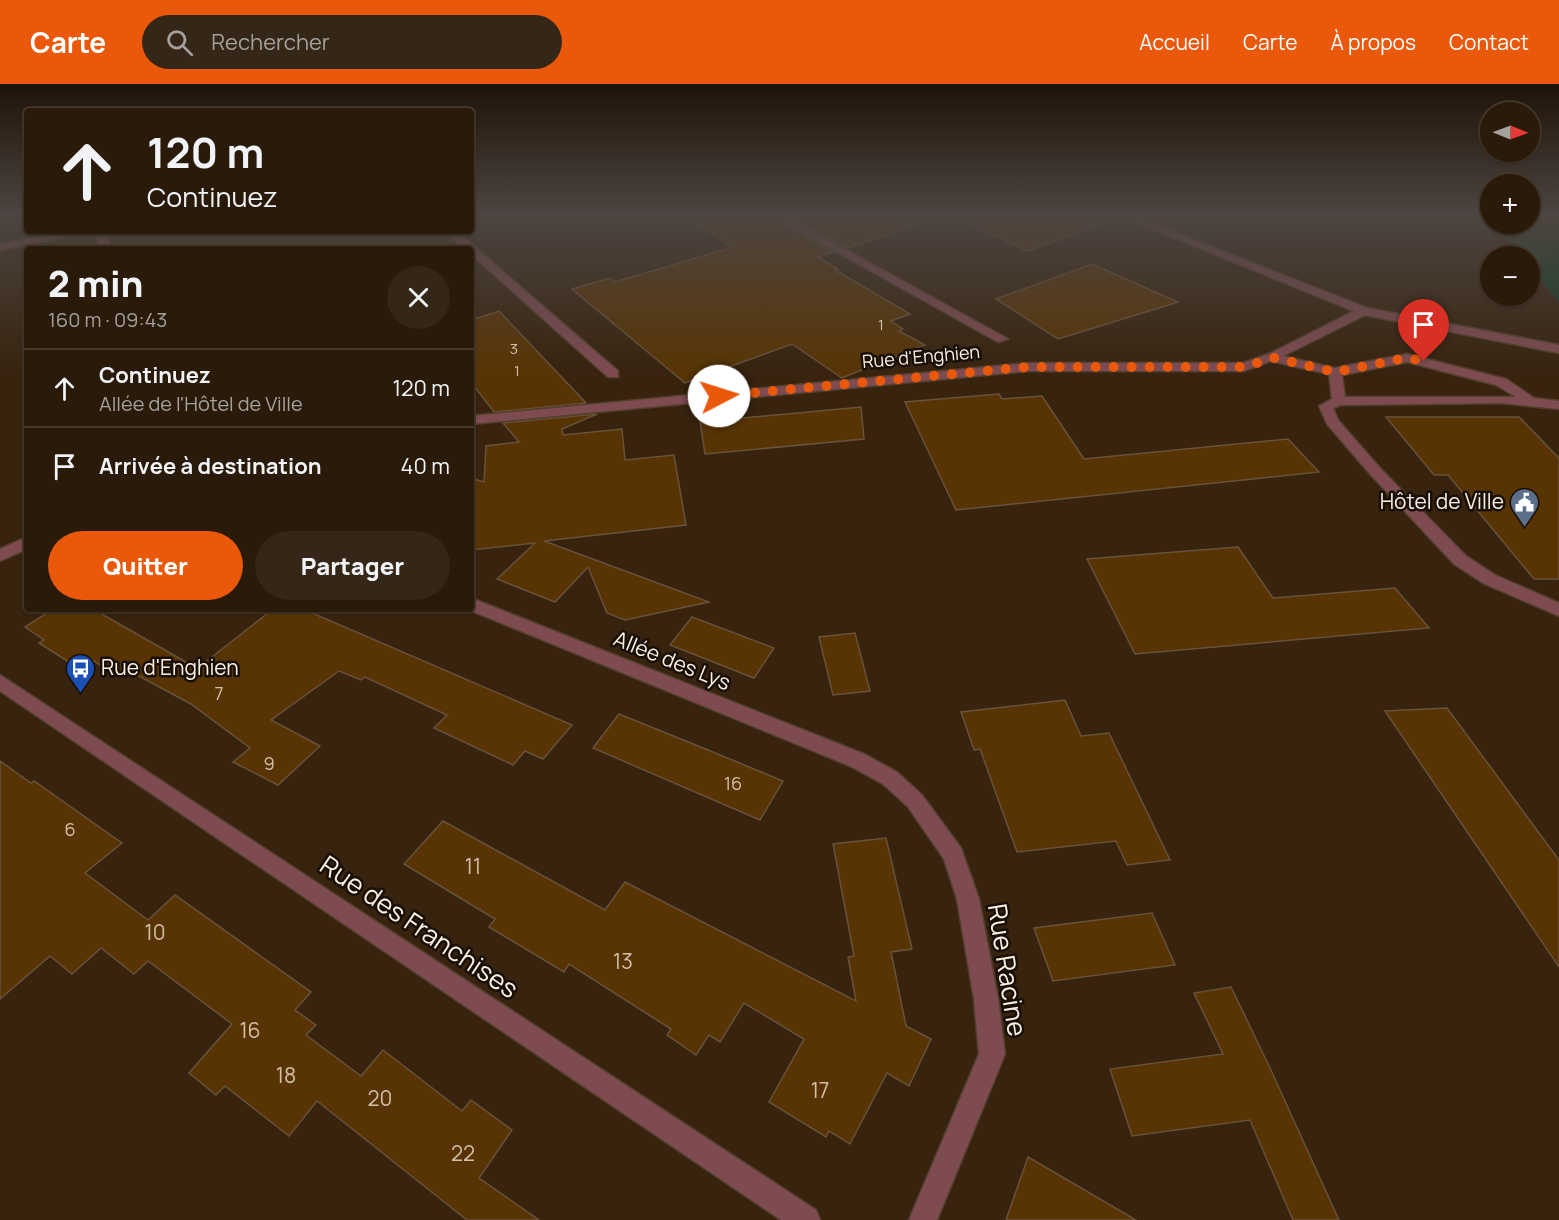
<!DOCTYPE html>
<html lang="fr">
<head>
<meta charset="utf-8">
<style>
	:root { --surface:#291a0a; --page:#352718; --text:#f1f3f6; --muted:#a5a19c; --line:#45382b; --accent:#ea580c }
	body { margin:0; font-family:Manrope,sans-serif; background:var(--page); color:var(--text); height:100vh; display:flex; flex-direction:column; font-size:22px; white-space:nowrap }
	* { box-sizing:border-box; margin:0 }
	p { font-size:20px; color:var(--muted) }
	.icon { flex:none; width:33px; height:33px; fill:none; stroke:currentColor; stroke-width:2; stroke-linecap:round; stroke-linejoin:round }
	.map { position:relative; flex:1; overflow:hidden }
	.details { position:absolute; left:24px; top:162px; width:450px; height:366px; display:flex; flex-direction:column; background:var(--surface); border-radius:6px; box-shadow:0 2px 4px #0004,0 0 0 2px var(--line) }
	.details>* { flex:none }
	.top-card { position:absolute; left:24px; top:24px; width:450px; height:126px; border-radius:6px; box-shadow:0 2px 4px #0004,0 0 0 2px var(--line); background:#291a0a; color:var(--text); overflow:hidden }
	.needle { width:39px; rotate:91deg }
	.fabs { position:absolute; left:1480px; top:18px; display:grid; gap:12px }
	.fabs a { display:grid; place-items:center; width:60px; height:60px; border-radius:50%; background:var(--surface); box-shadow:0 2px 4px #0004,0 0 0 2px var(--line); font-size:30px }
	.pin { position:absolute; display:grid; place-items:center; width:51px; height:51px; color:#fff; margin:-62px -26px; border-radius:50% 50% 50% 0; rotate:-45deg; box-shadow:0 0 6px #0007 }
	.pin .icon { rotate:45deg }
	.me { position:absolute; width:66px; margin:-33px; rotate:85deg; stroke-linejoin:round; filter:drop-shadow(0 0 4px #0008) }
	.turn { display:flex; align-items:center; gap:21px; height:126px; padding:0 24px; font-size:27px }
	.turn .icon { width:78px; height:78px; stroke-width:2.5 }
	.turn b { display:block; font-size:42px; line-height:51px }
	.round { display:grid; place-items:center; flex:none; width:63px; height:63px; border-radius:32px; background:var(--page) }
	.summary { display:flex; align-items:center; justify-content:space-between; height:102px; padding:0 24px }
	h1 { font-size:36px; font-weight:800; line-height:45px }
	.button { display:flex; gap:12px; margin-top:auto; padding:12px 24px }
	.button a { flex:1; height:69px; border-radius:36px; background:var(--accent); color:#fff; font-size:24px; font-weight:800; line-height:69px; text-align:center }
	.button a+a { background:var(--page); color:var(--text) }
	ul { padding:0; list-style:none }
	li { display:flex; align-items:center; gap:18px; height:78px; padding:0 24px; border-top:2px solid var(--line) }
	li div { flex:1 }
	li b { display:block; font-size:22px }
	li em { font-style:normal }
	header { display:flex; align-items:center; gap:36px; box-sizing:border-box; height:84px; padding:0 30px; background:var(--accent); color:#fff }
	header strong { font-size:28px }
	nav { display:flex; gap:33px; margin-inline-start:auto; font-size:21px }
	.search { width:420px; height:54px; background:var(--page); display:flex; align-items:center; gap:15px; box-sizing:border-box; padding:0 21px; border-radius:33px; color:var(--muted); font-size:22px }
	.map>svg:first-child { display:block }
	.green { fill:#123f26 }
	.building { fill:#583404; stroke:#68523b; stroke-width:1.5 }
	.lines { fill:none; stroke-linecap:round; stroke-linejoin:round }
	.service-casing { stroke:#53402c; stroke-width:3 }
	.minor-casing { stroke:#53402c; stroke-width:3 }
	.tertiary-casing { stroke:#53402c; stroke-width:3 }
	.service { fill:#7e4b51; fill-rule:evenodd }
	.minor { fill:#7e4b51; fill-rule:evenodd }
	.tertiary { fill:#7e4b51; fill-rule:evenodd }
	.route { stroke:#ea580c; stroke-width:10; stroke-dasharray:0 18 }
	.labels { text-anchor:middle; stroke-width:5; stroke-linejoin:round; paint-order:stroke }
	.far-number-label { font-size:15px; fill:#d4c0aa }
	.far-street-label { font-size:18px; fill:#fdefe2; stroke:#180f06 }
	.number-label { font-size:18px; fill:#d4c0aa }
	.poi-label { font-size:21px; fill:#fdefe2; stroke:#180f06; text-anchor:end }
	.street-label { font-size:21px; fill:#fdefe2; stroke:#180f06 }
	.near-number-label { font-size:21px; fill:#d4c0aa }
	.near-street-label { font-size:26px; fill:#fdefe2; stroke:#180f06 }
</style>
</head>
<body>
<header>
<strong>Carte</strong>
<div class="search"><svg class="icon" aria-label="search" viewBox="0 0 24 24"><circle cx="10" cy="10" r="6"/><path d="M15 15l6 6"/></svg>Rechercher</div>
<nav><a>Accueil</a><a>Carte</a><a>À propos</a><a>Contact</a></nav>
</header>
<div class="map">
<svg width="1559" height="1136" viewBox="0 0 1559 1136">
	<rect width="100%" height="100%" fill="#37230e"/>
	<path class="green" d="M1530,131H1559V218L1530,185V172H1520L1493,140H1530Z"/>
	<g class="building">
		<path d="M681,131H769L833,168L818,173L838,185L835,186L910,230L891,237L903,245L899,247L925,261L842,294L792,260L685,299L572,205L610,194L615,198L733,163Z"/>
		<path d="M787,131H925L926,138L847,164Z"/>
		<path d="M950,131H1116V135L1028,167Z"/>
		<path d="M1092,180L1178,218L1058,255L996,215Z"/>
		<path d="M499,227L586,319L494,328L471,298V236Z"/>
		<path d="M999,310L1002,315L1042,312L1084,375L1288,355L1319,388L956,426L905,318Z"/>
		<path d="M861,323L864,355L705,370L700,338Z"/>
		<path d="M597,330L562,345L563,351L622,345L625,376L674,371L686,441L544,457L709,518L625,536L607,529L588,483L555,518L497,495L535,459L471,466V394L484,398L486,362L519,358L503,339Z"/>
		<path d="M1386,333H1519L1559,374V495H1534L1448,391H1434Z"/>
		<path d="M1238,463L1273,514L1395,504L1429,544L1135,570L1087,475Z"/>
		<path d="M53,525H93L193,582L198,578L203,580L273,525H303L572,641L543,675L525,667L513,681L434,644L447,631L365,593L361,596L339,587L271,636L320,662L278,701L233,678L250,664L191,620L126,585L117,591L87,573L75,582L39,559L44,556L25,543Z"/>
		<path d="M692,533L774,564L754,594L670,561Z"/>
		<path d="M855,549L870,607L833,611L819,553Z"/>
		<path d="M1065,616L1081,652L1109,649L1170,776L1127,781L1116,757L1017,768L980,665L974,666L961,628Z"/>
		<path d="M1447,624L1559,776V883L1385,627Z"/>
		<path d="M619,630L708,666L783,697L760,736L593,664Z"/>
		<path d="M0,677L31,699L34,697L122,759L85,789L148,836L175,811L311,908L295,926L316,941L306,951L361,992L383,966L462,1027L471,1016L512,1046L479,1094L539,1136H467L317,1017L289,1052L225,1002L216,1011L189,989L232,940L148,877L134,890L101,864L72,890L50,872L0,915Z"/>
		<path d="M443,737L605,826L625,798L856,917L848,873L854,872L833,760L886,754L912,865L891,868L906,942L931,955L909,1002L887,989L850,1060L829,1047L826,1053L769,1018L804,955L744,919L720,958L709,951L696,971L667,951L671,945L569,880L564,888L489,843L495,835L404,780Z"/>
		<path d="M1152,829L1175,881L1053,897L1034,844Z"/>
		<path d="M1231,903L1270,984L1339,1136H1293L1250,1036L1132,1052L1110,985L1223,970L1194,909Z"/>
		<path d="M1028,1073L1136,1136H1006Z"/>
	</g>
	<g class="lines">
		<defs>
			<path id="service" d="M1274,270L1335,284L1407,270L1506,295L1534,314L1559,317V325L1501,319L1341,321L1333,324L1338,336L1380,384L1466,472L1495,491L1559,519V532L1483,499L1454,480L1370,390L1327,340L1319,322L1332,315L1329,290L1270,277L1268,274ZM1407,278L1496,301L1516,313H1345L1342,291Z"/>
			<g id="minor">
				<path d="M771,131H783L1008,255L998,258Z"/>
				<path d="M93,147H103L112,165H102Z"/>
				<path d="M445,147H456L618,287V293H608L471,170V165H465Z"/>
				<path d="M471,514L864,670L897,688L922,711L961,764L979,815L998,915L1005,970L937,1136H909L979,970L974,915L957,815L944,775L908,723L883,700L850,682L467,525H471Z"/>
				<path d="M0,591L816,1126L820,1136H781L0,607Z"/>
			</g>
			<g id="tertiary">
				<path d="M1118,131H1131L1367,224L1559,261V269L1365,231L1279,274L1244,287H1028L471,340V332L1028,279H1243L1271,269L1354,227Z"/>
				<path d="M69,147H90L0,166V160Z"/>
				<path d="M27,453V465L0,477V465Z"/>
			</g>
		</defs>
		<use href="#service" class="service-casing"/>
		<use href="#minor" class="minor-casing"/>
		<use href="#tertiary" class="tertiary-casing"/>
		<use href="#service" class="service"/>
		<use href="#minor" class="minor"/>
		<use href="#tertiary" class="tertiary"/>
	</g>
	<linearGradient id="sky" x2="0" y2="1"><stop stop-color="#1e1308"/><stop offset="0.45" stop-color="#4d4541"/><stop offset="1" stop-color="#4d4541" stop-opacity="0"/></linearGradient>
	<rect width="1559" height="290" fill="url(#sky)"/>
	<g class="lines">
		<path class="route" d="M719,312L1028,283H1244L1274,274L1335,288L1407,274L1424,277"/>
	</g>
	<defs>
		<symbol id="civic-pin" viewBox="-11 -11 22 30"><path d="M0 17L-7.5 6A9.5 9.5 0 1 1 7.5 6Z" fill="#5c6f8a" stroke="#180f06"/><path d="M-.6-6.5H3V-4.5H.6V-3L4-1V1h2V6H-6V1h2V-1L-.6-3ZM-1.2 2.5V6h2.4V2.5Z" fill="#fff"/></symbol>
		<symbol id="bus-pin" viewBox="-11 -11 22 30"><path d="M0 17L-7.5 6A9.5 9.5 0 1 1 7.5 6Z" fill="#1a4fb4" stroke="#180f06"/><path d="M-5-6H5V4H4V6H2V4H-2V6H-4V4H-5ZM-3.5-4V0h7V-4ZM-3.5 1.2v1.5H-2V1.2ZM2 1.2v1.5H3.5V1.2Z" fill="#fff"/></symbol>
	</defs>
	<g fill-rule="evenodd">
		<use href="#civic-pin" x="1508" y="402" width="33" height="45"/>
		<use href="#bus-pin" x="64" y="568" width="33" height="45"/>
	</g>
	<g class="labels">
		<g class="far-number-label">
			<text x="881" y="246">1</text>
			<text x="514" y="270">3</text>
			<text x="517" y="292">1</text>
		</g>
		<g class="far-street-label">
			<text transform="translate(921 273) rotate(-5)" y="6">Rue d'Enghien</text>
		</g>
		<g class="number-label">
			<text x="219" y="616">7</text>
			<text x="269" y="686">9</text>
			<text x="733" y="706">16</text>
			<text x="70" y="752">6</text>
		</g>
		<g class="poi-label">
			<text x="1504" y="425">Hôtel de Ville</text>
			<text x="101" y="591" text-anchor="start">Rue d'Enghien</text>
		</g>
		<g class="street-label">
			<text transform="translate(672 577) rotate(22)" y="7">Allée des Lys</text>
		</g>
		<g class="near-number-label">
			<text x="473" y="790">11</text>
			<text x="155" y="856">10</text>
			<text x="623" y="885">13</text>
			<text x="250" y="954">16</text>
			<text x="286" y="999">18</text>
			<text x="820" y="1014">17</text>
			<text x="380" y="1022">20</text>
			<text x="463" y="1077">22</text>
		</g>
		<g class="near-street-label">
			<text transform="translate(419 843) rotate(34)" y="9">Rue des Franchises</text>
			<text transform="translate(1007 886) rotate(81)" y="9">Rue Racine</text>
		</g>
	</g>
</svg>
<div class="fabs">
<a><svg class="needle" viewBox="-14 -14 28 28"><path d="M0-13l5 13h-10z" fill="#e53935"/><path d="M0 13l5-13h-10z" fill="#a5a19c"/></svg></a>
<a>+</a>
<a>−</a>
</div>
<div class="pin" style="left:1424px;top:277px;background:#d93025"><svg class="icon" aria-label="arrive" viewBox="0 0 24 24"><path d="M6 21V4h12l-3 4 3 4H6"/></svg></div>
<svg class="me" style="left:719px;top:312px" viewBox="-20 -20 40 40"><circle r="19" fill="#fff"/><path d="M0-13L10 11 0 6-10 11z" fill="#ea580c"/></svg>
<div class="top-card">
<div class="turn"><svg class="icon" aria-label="ahead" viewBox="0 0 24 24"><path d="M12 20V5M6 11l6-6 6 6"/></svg><div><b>120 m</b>Continuez</div></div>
</div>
<section class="details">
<div class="summary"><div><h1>2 min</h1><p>160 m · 09:43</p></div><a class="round"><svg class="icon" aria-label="close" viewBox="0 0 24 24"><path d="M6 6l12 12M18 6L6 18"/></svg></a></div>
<ul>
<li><svg class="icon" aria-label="ahead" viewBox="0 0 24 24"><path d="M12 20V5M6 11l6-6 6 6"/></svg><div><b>Continuez</b><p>Allée de l'Hôtel de Ville</p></div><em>120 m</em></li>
<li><svg class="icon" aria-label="arrive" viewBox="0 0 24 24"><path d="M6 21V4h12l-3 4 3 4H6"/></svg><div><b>Arrivée à destination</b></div><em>40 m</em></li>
</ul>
<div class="button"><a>Quitter</a><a>Partager</a></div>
</section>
</div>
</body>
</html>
